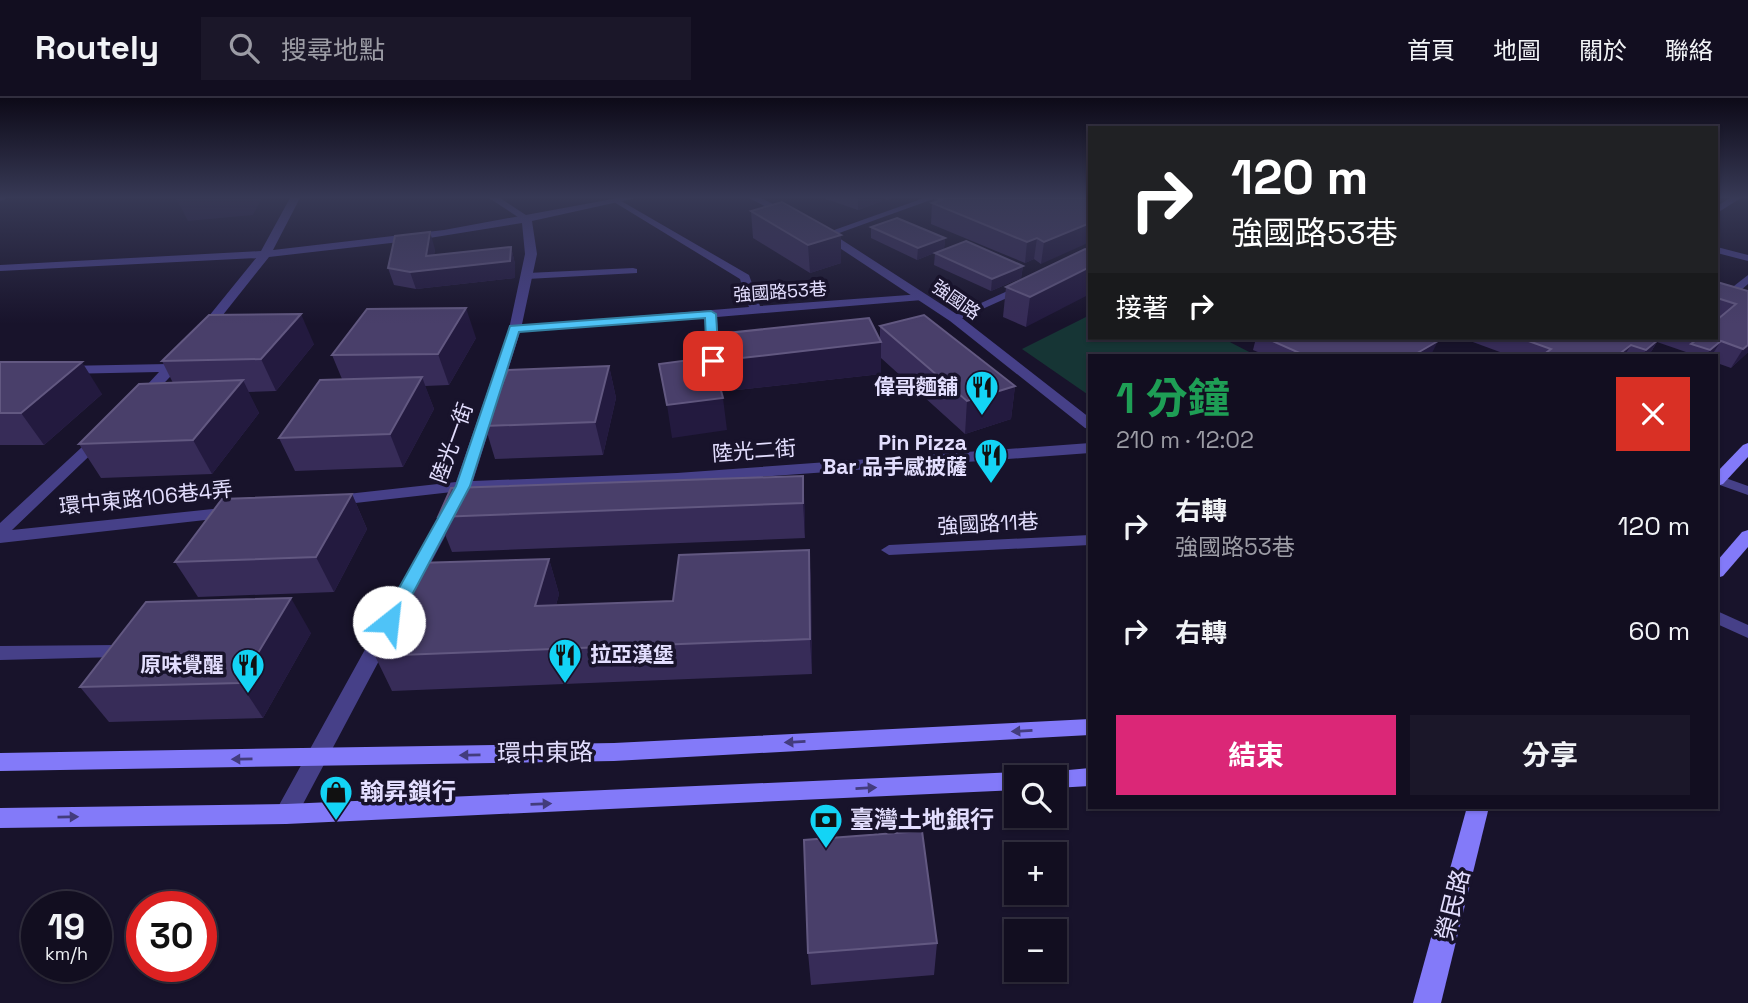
<!DOCTYPE html>
<html lang="zh-TW">
<head>
<meta charset="utf-8">
<style>
	:root { --surface:#120e20; --page:#1b1729; --text:#f1f3f6; --muted:#9c9ca5; --line:#312e3e; --accent:#db2777 }
	body { margin:0; font-family:"Space Grotesk","Noto Sans TC",sans-serif; background:var(--page); color:var(--text); height:100vh; display:flex; flex-direction:column; font-size:26px; white-space:nowrap }
	* { box-sizing:border-box; margin:0 }
	p { font-size:23px; color:var(--muted) }
	.icon { flex:none; width:38px; height:38px; fill:none; stroke:currentColor; stroke-width:2; stroke-linecap:round; stroke-linejoin:round }
	.map { position:relative; flex:1; overflow:hidden }
	.drawer { position:absolute; left:1088px; top:256px; width:630px; height:455px; display:flex; flex-direction:column; background:var(--surface); border-radius:0px; box-shadow:0 2px 5px #0004,0 0 0 2px var(--line) }
	.drawer>* { flex:none }
	.hud { position:absolute; left:1088px; top:28px; width:630px; height:214px; border-radius:0px; box-shadow:0 2px 5px #0004,0 0 0 2px var(--line); background:#202124; color:#fff; overflow:hidden }
	.buttons { position:absolute; left:1004px; top:667px; display:grid; gap:14px }
	.buttons a { display:grid; place-items:center; width:63px; height:63px; border-radius:0px; background:var(--surface); box-shadow:0 2px 5px #0004,0 0 0 2px var(--line); font-size:35px }
	.speed { position:absolute; left:21px; top:793px; display:flex; gap:14px; font-size:35px; font-weight:700; text-align:center }
	.speed>* { display:grid; place-content:center; width:91px; height:91px; border-radius:50%; background:var(--surface); box-shadow:0 2px 5px #0004,0 0 0 2px var(--line); line-height:1 }
	.speed small { font-size:18px; font-weight:400 }
	.speed .limit { border:10px solid #d22; background:#fff; color:#111 }
	.pin { position:absolute; display:grid; place-items:center; width:60px; height:60px; color:#fff; margin:-30px; border-radius:14px; box-shadow:0 4px 10px #0006 }
	.me { position:absolute; width:77px; margin:-38px; rotate:29deg; stroke-linejoin:round; filter:drop-shadow(0 0 5px #0008) }
	.turn { display:flex; align-items:center; gap:24px; height:147px; padding:0 28px; font-size:32px }
	.turn .icon { width:91px; height:91px; stroke-width:2.5 }
	.turn b { display:block; font-size:49px; line-height:60px }
	.then { display:flex; align-items:center; height:66px; padding:0 28px; background:#0003; gap:14px; font-size:26px }
	.round { display:grid; place-items:center; flex:none; width:74px; height:74px; border-radius:0px; background:var(--page) }
	.head { display:flex; align-items:center; justify-content:space-between; height:119px; padding:0 28px }
	h1 { font-size:42px; font-weight:700; line-height:52px; color:#1e9e55 }
	.primary-button { display:flex; gap:14px; margin-top:auto; padding:14px 28px }
	.primary-button a { flex:1; height:80px; border-radius:0px; background:var(--accent); color:#fff; font-size:28px; font-weight:700; line-height:80px; text-align:center }
	.primary-button a+a { background:var(--page); color:var(--text) }
	ul { padding:0; list-style:none }
	li { display:flex; align-items:center; gap:21px; height:105px; padding:0 28px }
	li div { flex:1 }
	li b { display:block; font-size:26px }
	li em { font-style:normal }
	header { display:flex; align-items:center; gap:42px; box-sizing:border-box; height:98px; padding:0 35px; background:var(--surface); border-bottom:2px solid var(--line) }
	header strong { font-size:33px }
	nav { display:flex; gap:38px; margin-inline-start:auto; font-size:24px }
	.search { width:490px; height:63px; background:var(--page); display:flex; align-items:center; gap:18px; box-sizing:border-box; padding:0 24px; border-radius:0px; color:var(--muted); font-size:26px }
	.map>svg:first-child { display:block }
	.green { fill:#163535 }
	.lines { fill:none; stroke-linecap:round; stroke-linejoin:round }
	.lane { fill:#464088; fill-rule:evenodd }
	.street { fill:#464088; fill-rule:evenodd }
	.secondary { fill:#837af9; fill-rule:evenodd }
	.wall { fill:#372c58 }
	.shaded-wall { fill:#231a3f }
	.building { fill:#493f6a; stroke:#625881; stroke-width:2 }
	.oneway { fill:#433c7d }
	.route { fill:#4fc3f7; stroke:#337fa1; stroke-width:2 }
	.labels { text-anchor:middle; stroke-width:7; stroke-linejoin:round; paint-order:stroke }
	.far-street-label { font-size:18px; fill:#e3defe; stroke:#18132b }
	.poi-label { font-size:21px; font-weight:bold; fill:#e3defe; stroke:#18132b; text-anchor:end }
	.street-label { font-size:21px; fill:#e3defe; stroke:#18132b }
	.near-street-label { font-size:24px; fill:#e3defe; stroke:#18132b }
	.near-poi-label { font-size:24px; font-weight:bold; fill:#e3defe; stroke:#18132b; text-anchor:start }
</style>
</head>
<body>
<header>
<strong>Routely</strong>
<div class="search"><svg class="icon" aria-label="search" viewBox="0 0 24 24"><circle cx="10" cy="10" r="6"/><path d="M15 15l6 6"/></svg>搜尋地點</div>
<nav><a>首頁</a><a>地圖</a><a>關於</a><a>聯絡</a></nav>
</header>
<div class="map">
<svg width="1748" height="905" viewBox="0 0 1748 905">
	<rect width="100%" height="100%" fill="#18132b"/>
	<path class="green" d="M1090,217V240H1222L1255,257H1090V298L1022,251Z"/>
	<g class="lines">
		<g class="lane">
			<path d="M0,100H7L0,103Z"/>
			<path d="M489,100H500L532,121L524,123Z"/>
			<path d="M616,100L749,177L760,208L922,196L927,199L922,202L717,219L720,284L714,288L708,284L705,219L511,233L509,231L515,228L749,209L740,181L614,104L612,102Z"/>
			<path d="M924,100H936L831,138L823,136Z"/>
			<path d="M1730,100H1741L1717,115V108Z"/>
			<path d="M1717,149L1748,157V163L1717,155Z"/>
			<path d="M633,170L637,171V175L527,181L522,178L527,175Z"/>
			<path d="M1748,177V186L1733,199H1725V195Z"/>
			<path d="M1025,185L1030,188L1029,190L958,222L948,220Z"/>
			<path d="M1717,377L1748,388V397L1717,386Z"/>
			<path d="M1090,437V447L889,457L881,452L889,447Z"/>
			<path d="M1717,513L1748,527V540L1717,526Z"/>
			<path d="M118,547L124,548L127,553L124,558L118,559L0,562V548Z"/>
		</g>
		<g class="street">
			<path d="M290,100H300L273,152L444,132L618,100H636L532,123L537,156L521,231L473,383L677,375L1090,345V355L677,385L469,393L294,723L286,726L278,723L274,716L278,709L452,394L329,408L321,403L329,398L456,384L509,231L525,156L522,125L417,142L269,159L207,237L202,238L196,234L256,160L0,173V167L261,153Z"/>
			<path d="M749,100H761L795,117L786,119Z"/>
			<path d="M817,131H825L958,217L1090,320V331L1085,330L950,223L817,135Z"/>
			<path d="M182,255L189,259L146,304L141,305L134,301L159,274L63,276L56,272L63,268L168,266Z"/>
			<path d="M100,335L108,340L105,343L12,432L232,409L240,414L232,419L0,445V425L95,337Z"/>
		</g>
		<g class="secondary">
			<path d="M1748,345V359L1723,386L1717,388V374L1743,347Z"/>
			<path d="M1748,432V449L1723,478L1717,480V463L1742,434Z"/>
			<path d="M1090,621V637L614,663L0,673V655L614,645Z"/>
			<path d="M1090,670V688L1055,690V679H1045L1047,674Z"/>
			<path d="M1017,674L1026,679H1017V692L286,726L0,730V710L286,706Z"/>
			<path d="M1467,709H1489L1441,905H1413Z"/>
		</g>
	</g>
	<g class="wall">
		<path d="M823,100H892L887,102L882,100V103L858,112Z"/>
		<path d="M934,100H1090L1041,166L1034,161L1025,165L931,126L932,105L934,104Z"/>
		<path d="M751,113L841,165L810,175L753,140Z"/>
		<path d="M871,129L945,140L944,151L917,162L871,140Z"/>
		<path d="M511,149L515,166V180L416,191L394,187L388,170L435,151L434,157Z"/>
		<path d="M1090,153L1026,229L1003,219L1006,189Z"/>
		<path d="M935,155L1023,168L1021,180L991,193L934,167Z"/>
		<path d="M1717,184L1748,193V254L1731,270L1717,265V257H1684L1686,254L1657,244L1649,257H1508L1462,240H1717Z"/>
		<path d="M880,228L1015,288L1011,321L965,336L881,260V276L728,293L722,267L718,236L880,243Z"/>
		<path d="M476,240L449,287L425,288L434,311L403,369L295,373L279,340L342,281L332,257Z"/>
		<path d="M1256,240H1430L1431,257H1265L1253,252Z"/>
		<path d="M314,246L276,293L248,294L259,315L212,376L101,380L79,346L173,285L162,263Z"/>
		<path d="M0,264L102,296L44,347H0Z"/>
		<path d="M609,268L616,300L603,357L495,361L485,328Z"/>
		<path d="M803,378L805,440L452,454L438,419Z"/>
		<path d="M352,396L367,431L334,494L198,499L175,464Z"/>
		<path d="M809,452L811,487L812,576L392,593L375,558L549,461L559,496L556,507L673,503Z"/>
		<path d="M311,535L263,620L109,624L80,589Z"/>
		<path d="M937,845L934,877L811,887L808,855Z"/>
	</g>
	<g class="shaded-wall">
		<path d="M176,100H262L253,117L188,123Z"/>
		<path d="M858,100H882V103L858,112Z"/>
		<path d="M1090,125V144L1041,166L1044,144Z"/>
		<path d="M430,134L435,151L432,171L511,149L515,166V180L416,191L410,174L426,158Z"/>
		<path d="M841,137V165L810,175L808,147Z"/>
		<path d="M945,140L944,151L917,162L918,150Z"/>
		<path d="M1037,140L1034,161L1025,165L1027,144Z"/>
		<path d="M1023,168L1021,180L991,193L992,181Z"/>
		<path d="M1090,169V196L1026,229L1030,199Z"/>
		<path d="M466,210L476,240L449,287L438,256Z"/>
		<path d="M301,216L314,246L276,293L261,261Z"/>
		<path d="M1658,242L1649,257H1643L1646,252Z"/>
		<path d="M1438,243L1431,257H1418L1419,254Z"/>
		<path d="M1721,243L1712,257H1706L1710,252Z"/>
		<path d="M881,244V276L728,293L724,262Z"/>
		<path d="M1631,247L1625,257H1618Z"/>
		<path d="M1748,247V254L1731,270L1743,251Z"/>
		<path d="M82,264L102,296L44,347L21,315Z"/>
		<path d="M609,268L616,300L603,357L595,324Z"/>
		<path d="M422,279L434,311L403,369L390,336Z"/>
		<path d="M243,282L259,315L212,376L193,342Z"/>
		<path d="M1015,288L1011,321L965,336L967,303Z"/>
		<path d="M723,300L727,332L672,340L667,307Z"/>
		<path d="M803,378L805,412V440L803,405Z"/>
		<path d="M352,396L367,431L334,494L316,459Z"/>
		<path d="M809,452L811,487L812,576L810,541Z"/>
		<path d="M549,461L559,496L546,543L535,508Z"/>
		<path d="M291,500L311,535L263,620L240,585Z"/>
	</g>
	<g class="building">
		<path d="M936,100H1090V125L1044,144L1037,140L1027,144L932,105L942,102Z"/>
		<path d="M782,104L841,137L808,147L751,113Z"/>
		<path d="M897,120L945,140L918,150L871,129Z"/>
		<path d="M430,134L426,158L511,149L510,163L410,174L388,170L395,138Z"/>
		<path d="M966,143L1023,168L992,181L935,155Z"/>
		<path d="M1085,151L1090,153V169L1030,199L1006,189Z"/>
		<path d="M1717,184L1748,193V247L1743,251L1721,243L1710,252L1691,246L1699,240H1717V221H1718L1736,206L1717,200Z"/>
		<path d="M466,210L438,256L332,257L367,211Z"/>
		<path d="M301,216L261,261L162,263L209,217Z"/>
		<path d="M924,217L1015,288L967,303L880,228Z"/>
		<path d="M869,220L881,244L724,262L718,236Z"/>
		<path d="M1273,240H1430L1438,243L1419,254L1426,257H1304L1270,242L1274,240Z"/>
		<path d="M1520,240H1651L1658,242L1646,252L1631,247L1618,257H1543L1551,251Z"/>
		<path d="M712,259L723,300L667,307L659,266Z"/>
		<path d="M0,264H82L21,315H0Z"/>
		<path d="M609,268L595,324L485,328L508,272Z"/>
		<path d="M422,279L390,336L279,340L320,282Z"/>
		<path d="M243,282L193,342L79,346L139,286Z"/>
		<path d="M803,378V405L438,419L451,390Z"/>
		<path d="M352,396L316,459L175,464L222,401Z"/>
		<path d="M809,452L810,541L375,558L417,465L549,461L535,508L673,503L679,457Z"/>
		<path d="M291,500L240,585L80,589L146,504Z"/>
		<path d="M922,733L937,845L808,855L804,742Z"/>
	</g>
	<defs><path id="oneway-solid" d="M-6-.8H1V-3.2L6.5 0L1 3.2V.8H-6Z" transform="scale(1.75)"/></defs>
	<g class="oneway">
		<use href="#oneway-solid" transform="translate(1022 633) rotate(177)"/>
		<use href="#oneway-solid" transform="translate(795 644) rotate(177)"/>
		<use href="#oneway-solid" transform="translate(470 657) rotate(179)"/>
		<use href="#oneway-solid" transform="translate(242 661) rotate(179)"/>
		<use href="#oneway-solid" transform="translate(866 690) rotate(-3)"/>
		<use href="#oneway-solid" transform="translate(541 706) rotate(-2)"/>
		<use href="#oneway-solid" transform="translate(68 719) rotate(-1)"/>
	</g>
	<linearGradient id="sky" x2="0" y2="1"><stop stop-color="#0d0a18"/><stop offset="0.44" stop-color="#373955"/><stop offset="1" stop-color="#373955" stop-opacity="0"/></linearGradient>
	<rect width="1748" height="226" fill="url(#sky)"/>
	<path class="route" d="M711,213L716,216L719,263L713,266L707,263L705,220L519,234L470,388L395,529H383L380,524L456,388L510,228Z"/>
	<defs>
		<symbol id="restaurant-pin" viewBox="-11 -11 22 30"><path d="M0 17L-7.5 6A9.5 9.5 0 1 1 7.5 6Z" fill="#13d4f5" stroke="#18132b"/><path d="M-5-6h1v4h1v-4h1v4h1v-4h1v5L-1.5 .5V6h-2V.5L-5-1ZM5-6V6H3V1.5H1.5Q1.5-4 5-6Z" fill="#111"/></symbol>
		<symbol id="shop-pin" viewBox="-11 -11 22 30"><path d="M0 17L-7.5 6A9.5 9.5 0 1 1 7.5 6Z" fill="#13d4f5" stroke="#18132b"/><path d="M-5-2.5h2.3a2.7 3.5 0 0 1 5.4 0H5L5.5 6h-11ZM-1.5-2.5h3a1.5 2.3 0 0 0-3 0Z" fill="#111"/></symbol>
		<symbol id="bank-pin" viewBox="-11 -11 22 30"><path d="M0 17L-7.5 6A9.5 9.5 0 1 1 7.5 6Z" fill="#13d4f5" stroke="#18132b"/><path d="M-6-4H6V4H-6ZM0-2.3a2.3 2.3 0 1 0 0 4.6a2.3 2.3 0 1 0 0-4.6Z" fill="#111"/></symbol>
	</defs>
	<g fill-rule="evenodd">
		<use href="#restaurant-pin" x="963" y="270" width="38" height="52"/>
		<use href="#restaurant-pin" x="972" y="338" width="38" height="52"/>
		<use href="#restaurant-pin" x="546" y="538" width="38" height="52"/>
		<use href="#restaurant-pin" x="229" y="548" width="38" height="52"/>
		<use href="#shop-pin" x="317" y="675" width="38" height="52"/>
		<use href="#bank-pin" x="807" y="703" width="38" height="52"/>
	</g>
	<g class="labels">
		<g class="far-street-label">
			<text transform="translate(780 194) rotate(-4)" y="6">強國路53巷</text>
			<text transform="translate(956 202) rotate(35)" y="6">強國路</text>
		</g>
		<g class="poi-label">
			<text x="958" y="296">偉哥麵舖</text>
			<text x="967" y="352">Pin Pizza<tspan x="967" dy="24">Bar 品手感披薩</tspan></text>
			<text x="590" y="564" text-anchor="start">拉亞漢堡</text>
			<text x="224" y="574">原味覺醒</text>
		</g>
		<g class="street-label">
			<text transform="translate(452 345) rotate(-70)" y="7">陸光一街</text>
			<text transform="translate(754 353) rotate(-4)" y="7">陸光二街</text>
			<text transform="translate(146 400) rotate(-6)" y="7">環中東路106巷4弄</text>
			<text transform="translate(988 426) rotate(-3)" y="7">強國路11巷</text>
		</g>
		<g class="near-street-label">
			<text transform="translate(545 655) rotate(-1)" y="8">環中東路</text>
			<text transform="translate(1453 807) rotate(-76)" y="8">榮民路</text>
		</g>
		<g class="near-poi-label">
			<text x="360" y="702">翰昇鎖行</text>
			<text x="850" y="730">臺灣土地銀行</text>
		</g>
	</g>
</svg>
<div class="buttons">
<a><svg class="icon" aria-label="search" viewBox="0 0 24 24"><circle cx="10" cy="10" r="6"/><path d="M15 15l6 6"/></svg></a>
<a>+</a>
<a>−</a>
</div>
<div class="speed"><div>19<small>km/h</small></div><div class="limit">30</div></div>
<div class="pin" style="left:713px;top:263px;background:#d93025"><svg class="icon" aria-label="arrive" viewBox="0 0 24 24"><path d="M6 21V4h12l-3 4 3 4H6"/></svg></div>
<svg class="me" style="left:389px;top:524px" viewBox="-20 -20 40 40"><circle r="19" fill="#fff"/><path d="M0-13L10 11 0 6-10 11z" fill="#4fc3f7"/></svg>
<div class="hud">
<div class="turn"><svg class="icon" aria-label="right" viewBox="0 0 24 24"><path d="M7 20v-9h11M14 6l5 5-5 5"/></svg><div><b>120 m</b>強國路53巷</div></div>
<div class="then">接著<svg class="icon" aria-label="right" viewBox="0 0 24 24"><path d="M7 20v-9h11M14 6l5 5-5 5"/></svg></div>
</div>
<section class="drawer">
<div class="head"><div><h1>1 分鐘</h1><p>210 m · 12:02</p></div><a class="round" style="background:#d93025;color:#fff"><svg class="icon" aria-label="close" viewBox="0 0 24 24"><path d="M6 6l12 12M18 6L6 18"/></svg></a></div>
<ul>
<li><svg class="icon" aria-label="right" viewBox="0 0 24 24"><path d="M7 20v-9h11M14 6l5 5-5 5"/></svg><div><b>右轉</b><p>強國路53巷</p></div><em>120 m</em></li>
<li><svg class="icon" aria-label="right" viewBox="0 0 24 24"><path d="M7 20v-9h11M14 6l5 5-5 5"/></svg><div><b>右轉</b></div><em>60 m</em></li>
</ul>
<div class="primary-button"><a>結束</a><a>分享</a></div>
</section>
</div>
</body>
</html>
